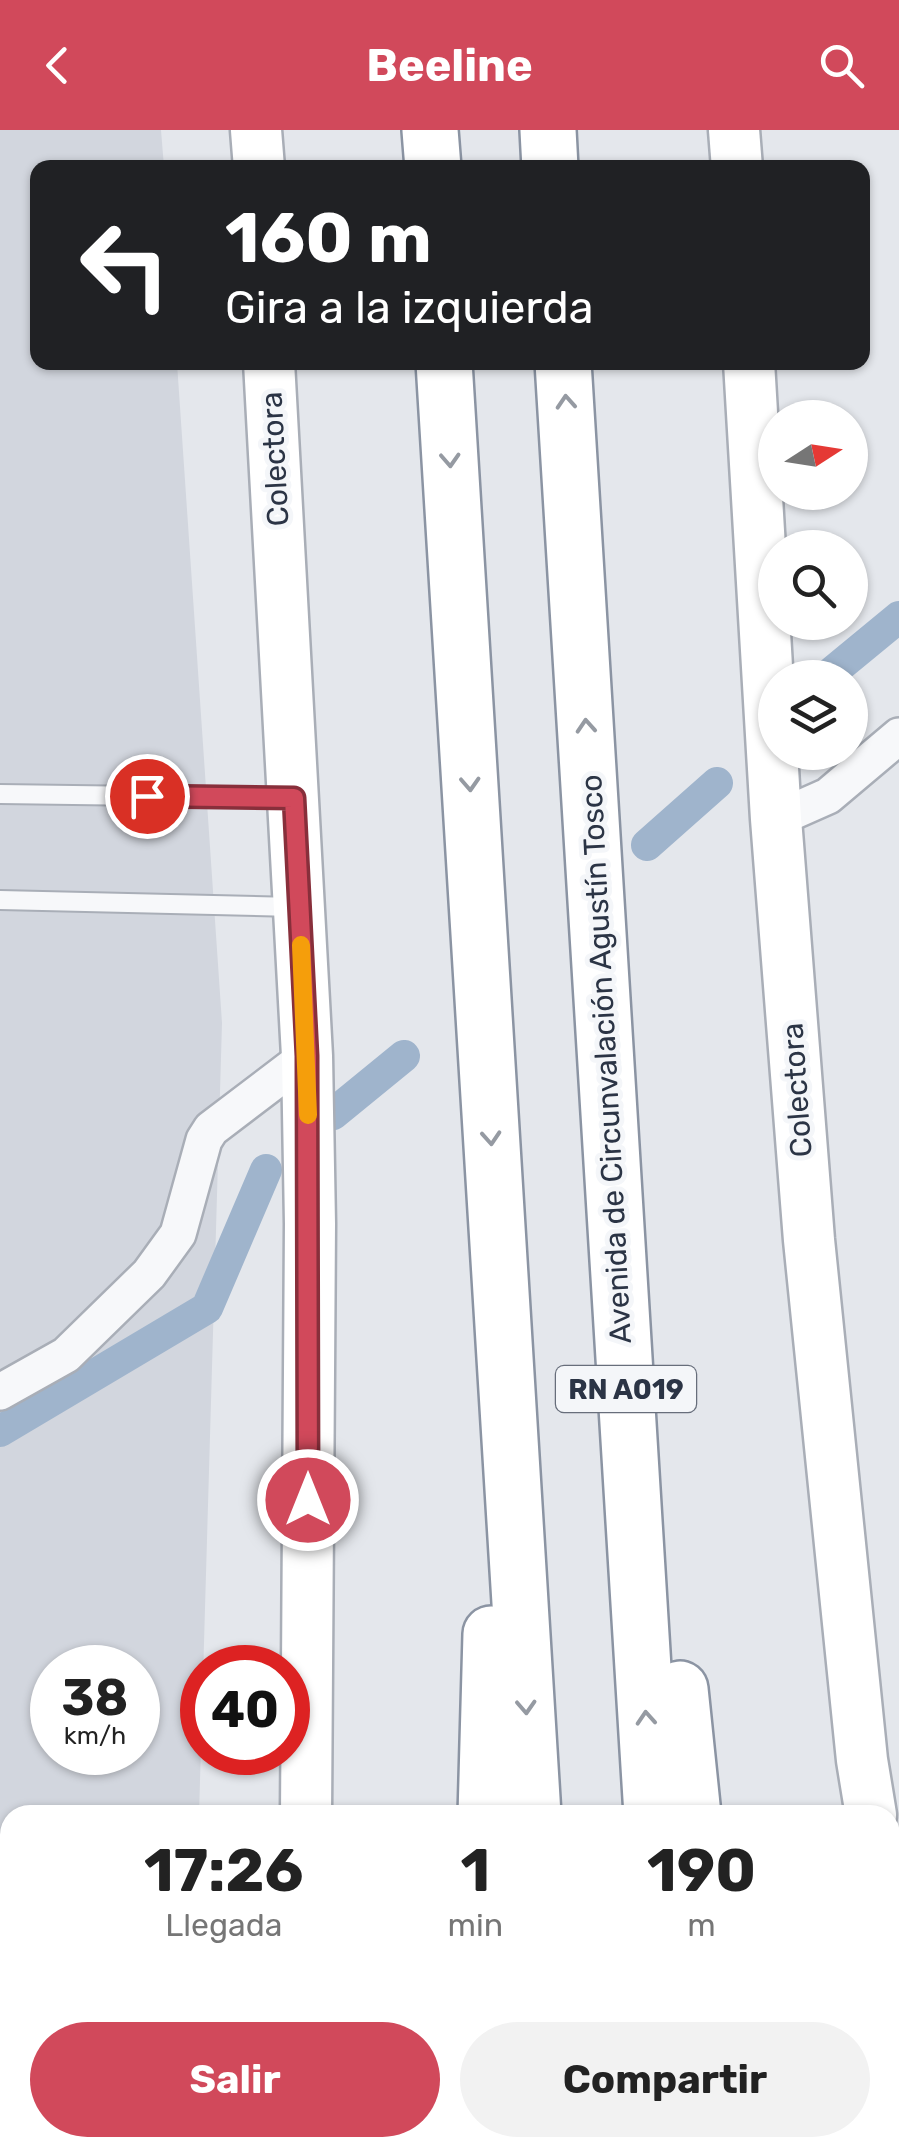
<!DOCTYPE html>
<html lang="es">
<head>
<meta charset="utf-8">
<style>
	:root { --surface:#fff; --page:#f2f2f2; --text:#222; --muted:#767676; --accent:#d1495b }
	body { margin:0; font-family:Rubik,sans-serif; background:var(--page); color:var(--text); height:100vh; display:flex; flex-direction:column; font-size:38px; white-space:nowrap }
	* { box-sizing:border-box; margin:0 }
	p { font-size:32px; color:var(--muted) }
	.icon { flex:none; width:55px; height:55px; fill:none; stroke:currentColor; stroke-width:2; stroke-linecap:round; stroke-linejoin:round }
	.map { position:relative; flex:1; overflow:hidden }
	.sheet { position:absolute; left:0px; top:1675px; width:900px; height:352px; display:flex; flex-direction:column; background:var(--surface); border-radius:30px 30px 0 0; box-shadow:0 2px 8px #0004 }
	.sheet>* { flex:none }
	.top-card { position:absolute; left:30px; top:30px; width:840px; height:210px; border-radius:20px; box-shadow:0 2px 8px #0004; background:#202124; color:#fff; overflow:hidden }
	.needle { width:65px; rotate:78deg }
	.buttons { position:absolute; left:758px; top:270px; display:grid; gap:20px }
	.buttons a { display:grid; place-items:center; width:110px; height:110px; border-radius:50%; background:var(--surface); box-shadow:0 2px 8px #0004; font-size:50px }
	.speed { position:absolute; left:30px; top:1515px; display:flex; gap:20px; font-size:50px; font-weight:700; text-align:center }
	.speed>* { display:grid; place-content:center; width:130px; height:130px; border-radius:50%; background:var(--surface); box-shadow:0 2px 8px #0004; line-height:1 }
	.speed small { font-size:25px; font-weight:400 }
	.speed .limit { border:15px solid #d22; background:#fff; color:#111 }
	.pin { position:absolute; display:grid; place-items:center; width:85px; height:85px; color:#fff; margin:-42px; border:5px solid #fff; border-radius:50%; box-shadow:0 2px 10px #0007 }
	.me { position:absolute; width:110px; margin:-55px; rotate:0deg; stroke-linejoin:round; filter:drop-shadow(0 0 8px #0008) }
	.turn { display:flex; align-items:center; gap:35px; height:210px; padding:0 30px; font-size:45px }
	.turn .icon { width:130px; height:130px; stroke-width:2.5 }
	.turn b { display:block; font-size:70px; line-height:85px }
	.eta { display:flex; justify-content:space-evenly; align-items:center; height:170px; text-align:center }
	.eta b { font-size:60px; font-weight:700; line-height:70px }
	.action { display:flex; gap:20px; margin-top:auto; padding:20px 30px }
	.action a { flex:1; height:115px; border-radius:60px; background:var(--accent); color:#fff; font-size:40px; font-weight:700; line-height:115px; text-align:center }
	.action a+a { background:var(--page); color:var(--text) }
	header { display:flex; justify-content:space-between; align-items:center; height:130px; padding:0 30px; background:var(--accent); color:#fff; font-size:45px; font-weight:700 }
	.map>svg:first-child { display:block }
	.built { fill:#d2d6de; fill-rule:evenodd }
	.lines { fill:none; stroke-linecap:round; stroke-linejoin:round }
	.canal { stroke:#9fb4cc; stroke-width:32 }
	.lane-casing { stroke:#a9aeb7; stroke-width:22 }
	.street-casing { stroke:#a9aeb7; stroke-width:40 }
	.secondary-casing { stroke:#a9aeb7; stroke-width:55 }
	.highway-casing { stroke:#8b94a3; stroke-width:60 }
	.lane { stroke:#f7f8fa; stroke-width:18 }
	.street { stroke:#f7f8fa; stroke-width:35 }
	.secondary { stroke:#fff; stroke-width:50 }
	.highway { stroke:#fff; stroke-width:55 }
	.oneway { stroke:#959aa2 }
	.route-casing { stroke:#882f3b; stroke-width:25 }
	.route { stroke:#d1495b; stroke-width:18 }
	.slow { stroke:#f59e0b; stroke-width:18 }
	.labels { text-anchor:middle; stroke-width:10; stroke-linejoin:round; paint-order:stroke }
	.shield { fill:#f4f6f9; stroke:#676e7b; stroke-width:2.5 }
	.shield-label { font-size:28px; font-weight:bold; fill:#2b3445 }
	.street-label { font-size:30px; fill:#2b3445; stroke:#f4f6f9 }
</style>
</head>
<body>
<header><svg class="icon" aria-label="back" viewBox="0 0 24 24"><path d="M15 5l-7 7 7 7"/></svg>Beeline<svg class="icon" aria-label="search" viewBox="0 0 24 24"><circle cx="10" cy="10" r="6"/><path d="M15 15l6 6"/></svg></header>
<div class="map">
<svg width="899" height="2026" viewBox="0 0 899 2026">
	<rect width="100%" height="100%" fill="#e4e7ec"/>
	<path class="built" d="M0,0H161L164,37L38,38V232L177,233L222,893L199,1685H10V2018H189V2026H0ZM52,1538H138V1622H52Z"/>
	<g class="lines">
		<g class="canal">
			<path d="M825,548L899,487"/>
			<path d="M647,715L717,653"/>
			<path d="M333,984L404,926"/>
			<path d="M0,1301L207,1178L266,1040"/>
		</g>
		<defs>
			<g id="lane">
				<path d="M0,664L288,668"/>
				<path d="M0,770L294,777"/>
			</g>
			<g id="street">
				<path d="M776,689L828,666L899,606"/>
				<path d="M0,1262L66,1225L149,1144L178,1104L204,1010L211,999L307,926"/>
			</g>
			<g id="secondary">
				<path d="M256,0L259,38"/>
				<path d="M734,0L737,38"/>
				<path d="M269,232L307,926L310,1094L306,1685"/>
				<path d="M749,232L776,689L809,1110L862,1630L871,1685"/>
				<path d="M890,1788L899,1824"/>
				<path d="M298,2026L299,2018"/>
			</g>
			<g id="highway">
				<path d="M430,0L433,38"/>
				<path d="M548,0L550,38"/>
				<path d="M444,232L533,1685"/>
				<path d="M563,232L652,1685"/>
				<path d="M680,1559L693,1685"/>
				<path d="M486,1685L491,1504"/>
				<path d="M555,2018V2026"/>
				<path d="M673,2018V2026"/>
				<path d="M761,2018L764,2026"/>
				<path d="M477,2026L478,2018"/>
			</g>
		</defs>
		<use href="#lane" class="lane-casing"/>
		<use href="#street" class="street-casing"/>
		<use href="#secondary" class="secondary-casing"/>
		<use href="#highway" class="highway-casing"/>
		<use href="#lane" class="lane"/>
		<use href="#street" class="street"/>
		<use href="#secondary" class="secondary"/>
		<use href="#highway" class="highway"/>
	</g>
	<defs><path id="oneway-chevron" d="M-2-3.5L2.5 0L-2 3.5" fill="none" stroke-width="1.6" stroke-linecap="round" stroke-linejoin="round" transform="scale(2.5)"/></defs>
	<g class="oneway">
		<use href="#oneway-chevron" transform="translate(566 272) rotate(-94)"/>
		<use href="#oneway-chevron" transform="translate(450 330) rotate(87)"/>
		<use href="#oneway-chevron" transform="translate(586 596) rotate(-94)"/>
		<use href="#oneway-chevron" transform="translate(470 654) rotate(87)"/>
		<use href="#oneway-chevron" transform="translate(491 1008) rotate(86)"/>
		<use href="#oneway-chevron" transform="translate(526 1577) rotate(87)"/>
		<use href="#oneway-chevron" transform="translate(646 1588) rotate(-94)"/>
	</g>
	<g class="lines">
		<defs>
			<path id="route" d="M147,666L294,668L307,926L308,1370"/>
		</defs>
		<use href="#route" class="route-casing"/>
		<use href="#route" class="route"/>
		<path class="slow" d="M301,815L308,985"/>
	</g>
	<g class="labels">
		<rect class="shield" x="556" y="1236" width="140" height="46" rx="8"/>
		<g class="shield-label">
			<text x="626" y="1269">RN A019</text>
		</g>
		<g class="street-label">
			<text transform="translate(275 329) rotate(-93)" y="10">Colectora</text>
			<text transform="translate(606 929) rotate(-93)" y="10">Avenida de Circunvalación Agustín Tosco</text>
			<text transform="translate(797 960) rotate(-94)" y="10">Colectora</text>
		</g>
	</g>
</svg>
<div class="buttons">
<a><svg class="needle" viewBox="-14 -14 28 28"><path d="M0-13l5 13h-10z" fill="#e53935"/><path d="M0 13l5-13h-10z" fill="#767676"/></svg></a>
<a><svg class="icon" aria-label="search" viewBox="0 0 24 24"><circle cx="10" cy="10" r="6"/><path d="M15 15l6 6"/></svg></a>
<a><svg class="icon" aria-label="layers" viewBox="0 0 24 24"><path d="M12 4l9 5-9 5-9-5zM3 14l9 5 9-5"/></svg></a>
</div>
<div class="speed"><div>38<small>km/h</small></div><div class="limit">40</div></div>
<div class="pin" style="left:147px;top:666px;background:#d93025"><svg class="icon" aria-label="arrive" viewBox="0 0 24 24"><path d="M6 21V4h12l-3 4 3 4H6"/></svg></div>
<svg class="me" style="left:308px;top:1370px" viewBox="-20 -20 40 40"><circle r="17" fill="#d1495b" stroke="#fff" stroke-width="3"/><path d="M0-11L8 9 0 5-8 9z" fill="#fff"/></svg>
<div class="top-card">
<div class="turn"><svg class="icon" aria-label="left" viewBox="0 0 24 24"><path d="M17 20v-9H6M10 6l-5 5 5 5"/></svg><div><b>160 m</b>Gira a la izquierda</div></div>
</div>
<section class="sheet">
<div class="eta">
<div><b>17:26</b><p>Llegada</p></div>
<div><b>1</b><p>min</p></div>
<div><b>190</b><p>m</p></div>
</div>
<div class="action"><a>Salir</a><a>Compartir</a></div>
</section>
</div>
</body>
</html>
